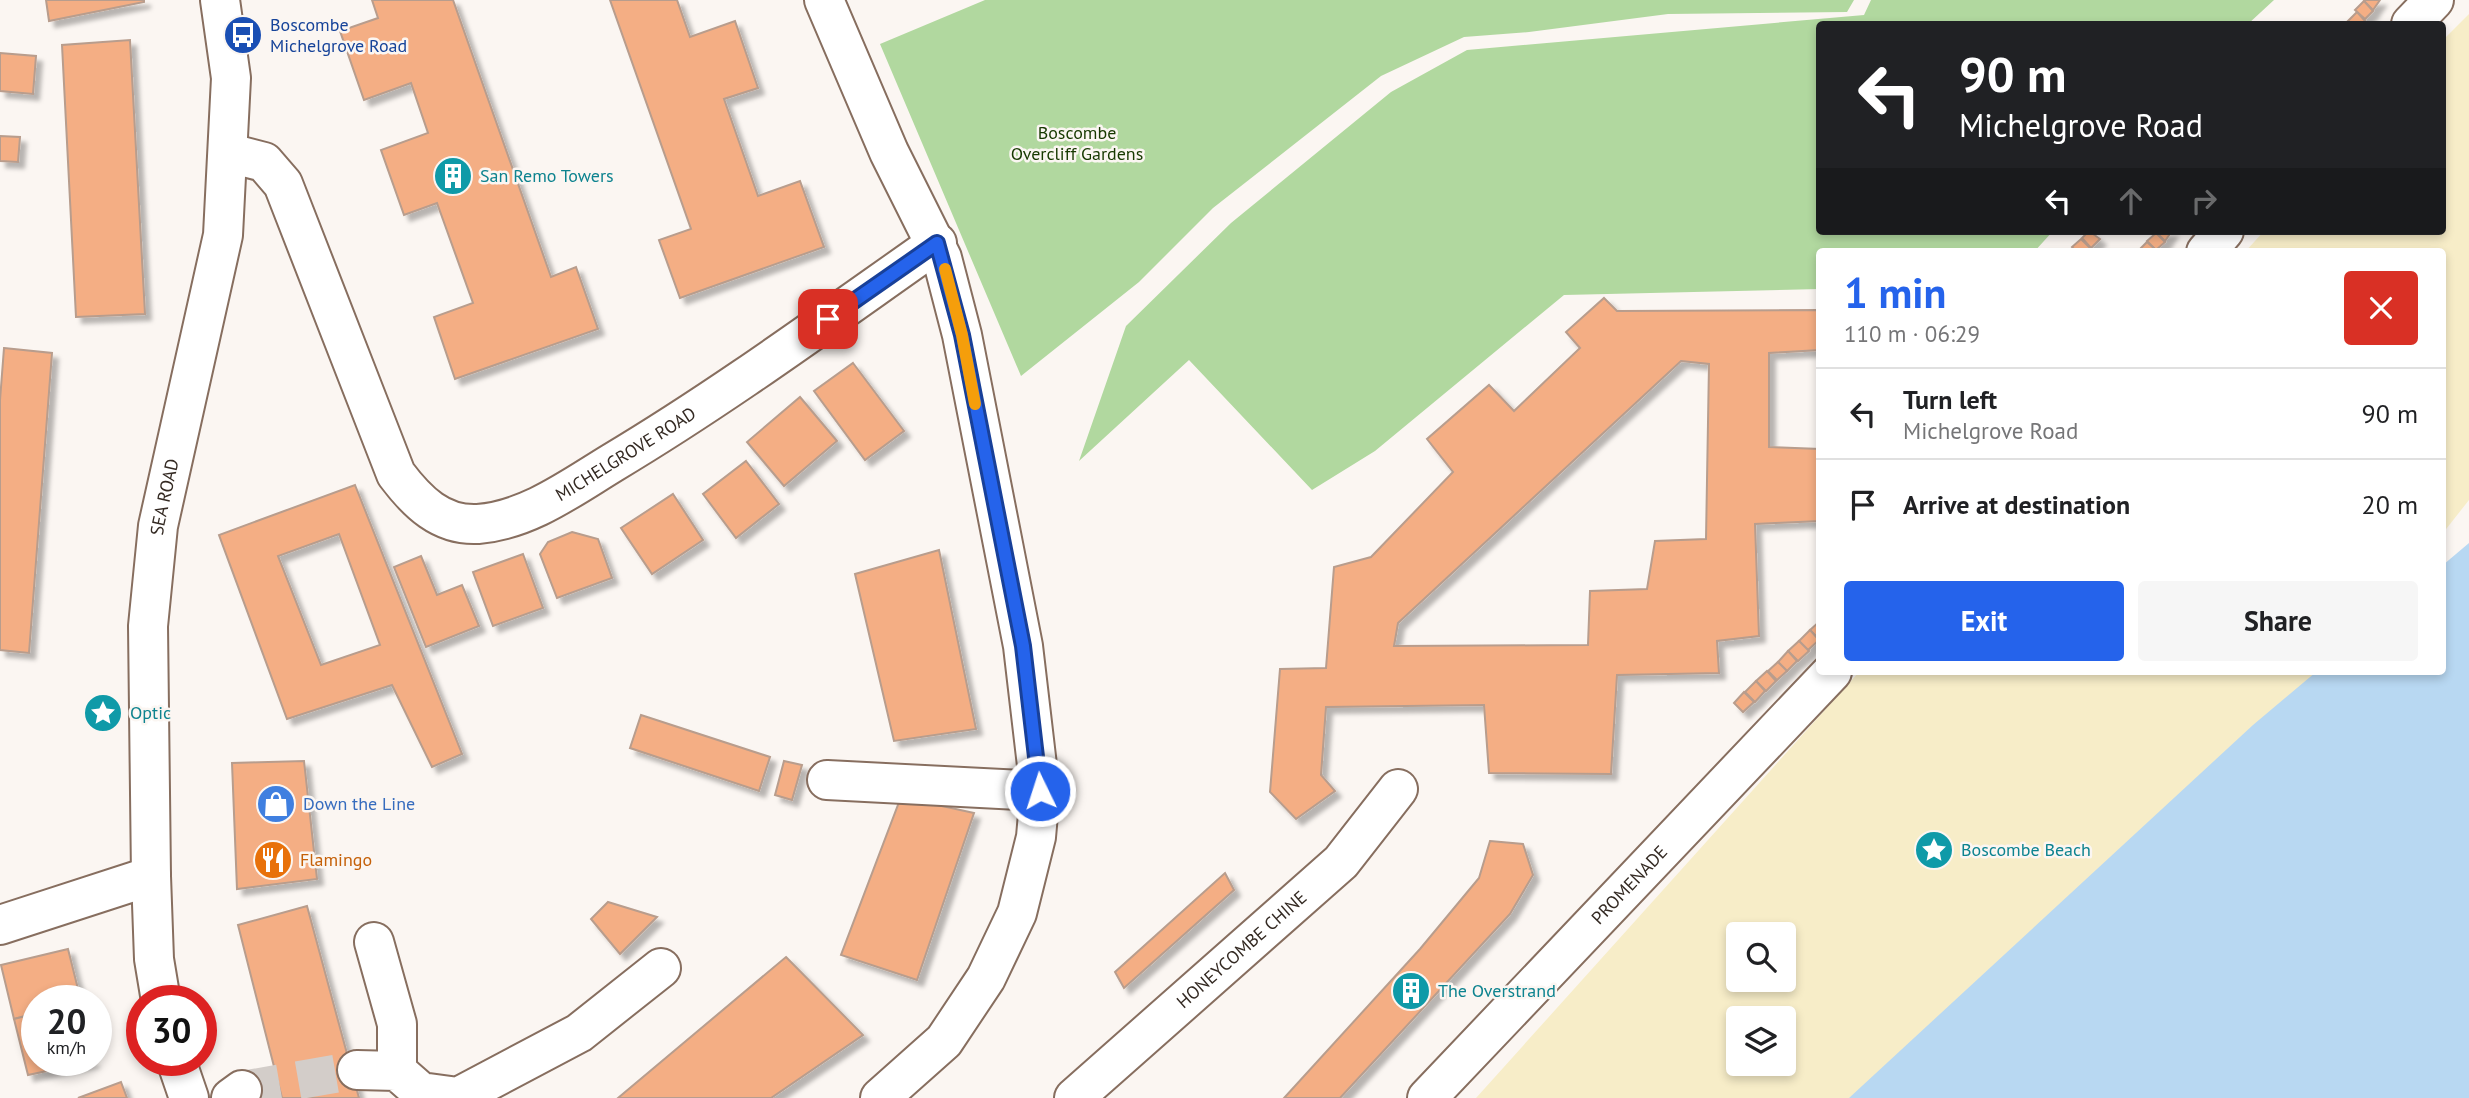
<!DOCTYPE html>
<html lang="en">
<head>
<meta charset="utf-8">
<style>
	:root { --surface:#fff; --page:#f6f6f6; --text:#202124; --muted:#757577; --line:#e0e0e0; --accent:#2563eb }
	body { margin:0; font-family:"PT Sans",sans-serif; background:var(--page); color:var(--text); height:100vh; display:flex; flex-direction:column; font-size:26px; white-space:nowrap }
	* { box-sizing:border-box; margin:0 }
	p { font-size:23px; color:var(--muted) }
	.icon { flex:none; width:38px; height:38px; fill:none; stroke:currentColor; stroke-width:2; stroke-linecap:round; stroke-linejoin:round }
	.map { position:relative; flex:1; overflow:hidden }
	.sheet { position:absolute; left:1816px; top:248px; width:630px; height:427px; display:flex; flex-direction:column; background:var(--surface); border-radius:7px; box-shadow:0 4px 10px #0003 }
	.sheet>* { flex:none }
	.banner { position:absolute; left:1816px; top:21px; width:630px; height:214px; border-radius:7px; box-shadow:0 4px 10px #0003; background:#202124; color:#fff; overflow:hidden }
	.tools { position:absolute; left:1726px; top:922px; display:grid; gap:14px }
	.tools a { display:grid; place-items:center; width:70px; height:70px; border-radius:7px; background:var(--surface); box-shadow:0 4px 10px #0003; font-size:35px }
	.speed { position:absolute; left:21px; top:985px; display:flex; gap:14px; font-size:35px; font-weight:700; text-align:center }
	.speed>* { display:grid; place-content:center; width:91px; height:91px; border-radius:50%; background:var(--surface); box-shadow:0 4px 10px #0003; line-height:1 }
	.speed small { font-size:18px; font-weight:400 }
	.speed .limit { border:10px solid #d22; background:#fff; color:#111 }
	.pin { position:absolute; display:grid; place-items:center; width:60px; height:60px; color:#fff; margin:-30px; border-radius:14px; box-shadow:0 4px 10px #0006 }
	.me { position:absolute; width:77px; margin:-38px; rotate:356deg; stroke-linejoin:round; filter:drop-shadow(0 0 5px #0008) }
	.turn { display:flex; align-items:center; gap:24px; height:147px; padding:0 28px; font-size:32px }
	.turn .icon { width:91px; height:91px; stroke-width:2.5 }
	.turn b { display:block; font-size:49px; line-height:60px }
	.lanes { display:flex; align-items:center; height:66px; padding:0 28px; background:#0003; justify-content:center; gap:35px; direction:ltr }
	.lanes .off { opacity:.35 }
	.round { display:grid; place-items:center; flex:none; width:74px; height:74px; border-radius:7px; background:var(--page) }
	.overview { display:flex; align-items:center; justify-content:space-between; height:119px; padding:0 28px }
	h1 { font-size:42px; font-weight:700; line-height:52px; color:var(--accent) }
	.action { display:flex; gap:14px; margin-top:auto; padding:14px 28px }
	.action a { flex:1; height:80px; border-radius:7px; background:var(--accent); color:#fff; font-size:28px; font-weight:700; line-height:80px; text-align:center }
	.action a+a { background:var(--page); color:var(--text) }
	ul { padding:0; list-style:none }
	li { display:flex; align-items:center; gap:21px; height:91px; padding:0 28px; border-top:2px solid var(--line) }
	li div { flex:1 }
	li b { display:block; font-size:26px }
	li em { font-style:normal }
	.map>svg:first-child { display:block }
	.green { fill:#b1d89f }
	.sand { fill:#f7edc8; fill-rule:evenodd }
	.water { fill:#b8d8f2 }
	.building { fill:#f4ae84; stroke:#b89d8d; stroke-width:2; fill-rule:evenodd; filter:url(#shadow) }
	.lines { fill:none; stroke-linecap:round; stroke-linejoin:round }
	.minor-tunnel { stroke:#d3cdc9; stroke-width:38; stroke-dasharray:38 19; stroke-linecap:butt }
	.minor-casing { stroke:#876e5f; stroke-width:42 }
	.minor { stroke:#fff; stroke-width:38 }
	.route-casing { stroke:#184099; stroke-width:18 }
	.route { stroke:#2563eb; stroke-width:12 }
	.slow { stroke:#f59e0b; stroke-width:12 }
	.labels { text-anchor:middle; stroke-width:5; stroke-linejoin:round; paint-order:stroke }
	.transit-label { font-size:18px; fill:#164399; stroke:#fbf6f2; text-anchor:start }
	.park-label { font-size:18px; fill:#173900; stroke:#fbf6f2 }
	.culture-label { font-size:18px; fill:#0d838f; stroke:#fbf6f2; text-anchor:start }
	.street-label { font-size:18px; fill:#342a23; stroke:#fbf6f2 }
	.shop-label { font-size:18px; fill:#366cbe; stroke:#fbf6f2; text-anchor:start }
	.food-label { font-size:18px; fill:#c56008; stroke:#fbf6f2; text-anchor:start }
</style>
</head>
<body>
<div class="map">
<svg width="2469" height="1098" viewBox="0 0 2469 1098">
	<defs>
		<filter id="shadow"><feDropShadow dx="6" dy="6" stdDeviation="2" flood-color="#0004"/></filter>
	</defs>
	<rect width="100%" height="100%" fill="#fbf6f2"/>
	<g class="green">
		<path d="M985,0H1854L1847,12L1668,14L1529,32L1464,37L1381,76L1213,208L1139,282L1021,376L880,44Z"/>
		<path d="M1871,0H2274L2248,24H1820V231H2053L2034,252H1820V289L1564,295L1375,451L1312,490L1189,360L1079,461L1126,326L1231,223L1391,92L1467,50L1864,15Z"/>
	</g>
	<g class="sand">
		<path d="M2469,14V500L2443,533V252H2245L2264,231H2443V40Z"/>
		<path d="M1859,672H2315L2204,807L1937,1098H1476ZM1738,934H1783V980H1738ZM1738,1018H1783V1064H1738Z"/>
	</g>
	<path class="water" d="M2469,543V1098H1849L2253,725L2316,672H2443V565Z"/>
	<g class="building">
		<path d="M46,0H144V2L49,21Z"/>
		<path d="M372,0H453L551,277L576,267L598,329L455,379L434,317L473,303L437,203L404,215L381,150L428,133L411,83L364,100L340,31L378,18Z"/>
		<path d="M610,0H677L690,37L735,21L758,88L724,99L758,196L800,181L824,247L680,298L659,240L691,229Z"/>
		<path d="M2380,0L2373,10L2364,1L2365,0Z"/>
		<path d="M2364,1L2373,11L2365,19L2355,10Z"/>
		<path d="M2357,12L2366,22L2364,24H2352L2348,21Z"/>
		<path d="M130,40L145,314L76,317L62,45Z"/>
		<path d="M0,53L36,56L33,94L0,91Z"/>
		<path d="M0,136L20,137L18,162L0,161Z"/>
		<path d="M2089,231L2100,239L2091,248L2082,238Z"/>
		<path d="M2172,231L2165,241L2156,232L2157,231Z"/>
		<path d="M2156,233L2165,242L2156,250L2147,241Z"/>
		<path d="M2081,239L2090,248L2087,252H2077L2072,247Z"/>
		<path d="M2147,242L2157,251L2156,252L2139,250Z"/>
		<path d="M1604,298L1617,311L1820,310V350L1769,353V447L1820,449V521L1755,524L1759,636L1717,641L1719,673L1617,675L1611,774L1489,773L1484,705L1326,707L1321,775L1335,791L1296,819L1270,792L1280,669L1326,668L1334,567L1371,557L1453,472L1427,439L1489,385L1514,411L1580,348L1566,332ZM1681,361L1709,364L1706,539L1655,541L1647,589L1590,591L1588,645L1394,646L1398,623Z"/>
		<path d="M4,348L52,353L29,653L0,650V400Z"/>
		<path d="M853,363L904,431L865,460L814,391Z"/>
		<path d="M800,397L837,441L784,486L747,442Z"/>
		<path d="M746,461L779,504L736,538L703,494Z"/>
		<path d="M355,485L462,754L432,767L392,685L287,719L219,535ZM339,534L380,645L321,665L278,556Z"/>
		<path d="M673,494L703,540L652,574L621,528Z"/>
		<path d="M572,532L598,539L612,578L557,598L540,554L548,542Z"/>
		<path d="M939,550L976,729L894,741L855,574Z"/>
		<path d="M523,554L543,608L493,626L473,572Z"/>
		<path d="M421,556L437,595L462,585L479,626L426,647L394,567Z"/>
		<path d="M1820,621V640L1810,630Z"/>
		<path d="M1810,630L1819,640L1808,650L1799,641Z"/>
		<path d="M1799,641L1809,651L1798,661L1788,651Z"/>
		<path d="M1788,651L1797,661L1787,671L1778,662Z"/>
		<path d="M1778,662L1787,671L1777,680L1768,671Z"/>
		<path d="M1767,671L1776,681L1766,691L1756,681Z"/>
		<path d="M1756,681L1765,691L1755,702L1745,692Z"/>
		<path d="M1744,692L1754,702L1743,712L1734,703Z"/>
		<path d="M641,715L770,757L759,791L630,748Z"/>
		<path d="M304,761L317,879L237,889L232,763Z"/>
		<path d="M784,761L802,765L792,800L775,795Z"/>
		<path d="M901,797L974,813L917,980L841,955Z"/>
		<path d="M1490,841L1523,844L1533,875L1510,914L1340,1098H1284L1420,949L1479,878Z"/>
		<path d="M1225,873L1234,890L1124,988L1115,972Z"/>
		<path d="M608,902L657,917L620,954L591,919Z"/>
		<path d="M307,906L359,1098H282L238,925Z"/>
		<path d="M68,949L81,1001H37V1013L14,1019L1,965Z"/>
		<path d="M786,957L863,1035L771,1098H618Z"/>
		<path d="M37,1013V1060L94,1061L28,1075L14,1019Z"/>
		<path d="M121,1082L127,1098H78Z"/>
	</g>
	<g class="lines">
		<path class="minor-tunnel" d="M242,1090L357,1070"/>
		<defs>
			<g id="minor">
				<path d="M824,0L889,152L942,258L962,335L1023,646L1040,791L1036,837L1017,913L986,978L944,1041L880,1098"/>
				<path d="M2411,24L2434,0"/>
				<path id="s1" d="M229,153L264,162L283,184L396,474C417,502 441,526 478,524C528,520 571,488 612,463C724,396 830,318 937,243"/>
				<path d="M2206,252L2224,231"/>
				<path d="M827,780L1040,791"/>
				<path d="M0,925L151,876"/>
				<path d="M374,942L397,1024V1071"/>
				<path id="s2" d="M161,1001L154,959L151,876L148,626L158,526L223,235L231,78L220,0"/>
				<path d="M176,1060L189,1098"/>
				<path d="M357,1070L397,1071L421,1092L458,1097L579,1033L661,968"/>
				<path d="M231,1098L242,1090"/>
				<path id="s3" d="M1074,1098L1341,862L1398,789"/>
				<path id="s4" d="M1427,1098L1832,672"/>
			</g>
		</defs>
		<use href="#minor" class="minor-casing"/>
		<use href="#minor" class="minor"/>
	</g>
	<g class="lines">
		<defs>
			<path id="route" d="M828,319L937,243L962,335L1023,646L1040,791"/>
		</defs>
		<use href="#route" class="route-casing"/>
		<use href="#route" class="route"/>
		<path class="slow" d="M945,269L962,335L975,404"/>
	</g>
	<defs>
		<symbol id="bus-disc" viewBox="-11 -11 22 22"><circle r="9.5" fill="#1a4fb4" stroke="#fbf6f2"/><path d="M-5-6H5V4H4V6H2V4H-2V6H-4V4H-5ZM-3.5-4V0h7V-4ZM-3.5 1.2v1.5H-2V1.2ZM2 1.2v1.5H3.5V1.2Z" fill="#fff"/></symbol>
		<symbol id="building-disc" viewBox="-11 -11 22 22"><circle r="9.5" fill="#0f9aa8" stroke="#fbf6f2"/><path d="M-4-6H4V6H1V3H-1V6H-4ZM-2.5-4.3h1.7v1.8h-1.7ZM.8-4.3h1.7v1.8H.8ZM-2.5-1h1.7V.8h-1.7ZM.8-1h1.7V.8H.8Z" fill="#fff"/></symbol>
		<symbol id="sight-disc" viewBox="-11 -11 22 22"><circle r="9.5" fill="#0f9aa8" stroke="#fbf6f2"/><path d="M0-6L1.8-2.2L6-1.7L2.9 1.2L3.7 5.4L0 3.3L-3.7 5.4L-2.9 1.2L-6-1.7L-1.8-2.2Z" fill="#fff"/></symbol>
		<symbol id="shop-disc" viewBox="-11 -11 22 22"><circle r="9.5" fill="#3f7fe0" stroke="#fbf6f2"/><path d="M-5-2.5h2.3a2.7 3.5 0 0 1 5.4 0H5L5.5 6h-11ZM-1.5-2.5h3a1.5 2.3 0 0 0-3 0Z" fill="#fff"/></symbol>
		<symbol id="restaurant-disc" viewBox="-11 -11 22 22"><circle r="9.5" fill="#e8710a" stroke="#fbf6f2"/><path d="M-5-6h1v4h1v-4h1v4h1v-4h1v5L-1.5 .5V6h-2V.5L-5-1ZM5-6V6H3V1.5H1.5Q1.5-4 5-6Z" fill="#fff"/></symbol>
	</defs>
	<g fill-rule="evenodd">
		<use href="#bus-disc" x="221" y="13" width="44" height="44"/>
		<use href="#building-disc" x="431" y="154" width="44" height="44"/>
		<use href="#sight-disc" x="81" y="691" width="44" height="44"/>
		<use href="#shop-disc" x="254" y="782" width="44" height="44"/>
		<use href="#sight-disc" x="1912" y="828" width="44" height="44"/>
		<use href="#restaurant-disc" x="251" y="838" width="44" height="44"/>
		<use href="#building-disc" x="1389" y="969" width="44" height="44"/>
	</g>
	<g class="labels">
		<g class="transit-label">
			<text x="270" y="31">Boscombe<tspan x="270" dy="21">Michelgrove Road</tspan></text>
		</g>
		<g class="park-label">
			<text x="1077" y="139">Boscombe<tspan x="1077" dy="21">Overcliff Gardens</tspan></text>
		</g>
		<g class="culture-label">
			<text x="480" y="182">San Remo Towers</text>
			<text x="130" y="719">Optic</text>
			<text x="1961" y="856">Boscombe Beach</text>
			<text x="1438" y="997">The Overstrand</text>
		</g>
		<g class="street-label">
			<text dy="6" stroke="none"><textPath href="#s1" startOffset="642">MICHELGROVE ROAD</textPath></text>
			<text dy="6" stroke="none"><textPath href="#s2" startOffset="506">SEA ROAD</textPath></text>
			<text dy="6" stroke="none"><textPath href="#s4" startOffset="294">PROMENADE</textPath></text>
			<text dy="6" stroke="none"><textPath href="#s3" startOffset="224">HONEYCOMBE CHINE</textPath></text>
		</g>
		<g class="shop-label">
			<text x="303" y="810">Down the Line</text>
		</g>
		<g class="food-label">
			<text x="300" y="866">Flamingo</text>
		</g>
	</g>
</svg>
<div class="tools">
<a><svg class="icon" aria-label="search" viewBox="0 0 24 24"><circle cx="10" cy="10" r="6"/><path d="M15 15l6 6"/></svg></a>
<a><svg class="icon" aria-label="layers" viewBox="0 0 24 24"><path d="M12 4l9 5-9 5-9-5zM3 14l9 5 9-5"/></svg></a>
</div>
<div class="speed"><div>20<small>km/h</small></div><div class="limit">30</div></div>
<div class="pin" style="left:828px;top:319px;background:#d93025"><svg class="icon" aria-label="arrive" viewBox="0 0 24 24"><path d="M6 21V4h12l-3 4 3 4H6"/></svg></div>
<svg class="me" style="left:1040px;top:791px" viewBox="-20 -20 40 40"><circle r="17" fill="#2563eb" stroke="#fff" stroke-width="3"/><path d="M0-11L8 9 0 5-8 9z" fill="#fff"/></svg>
<div class="banner">
<div class="turn"><svg class="icon" aria-label="left" viewBox="0 0 24 24"><path d="M17 20v-9H6M10 6l-5 5 5 5"/></svg><div><b>90 m</b>Michelgrove Road</div></div>
<div class="lanes"><svg class="icon" aria-label="left" viewBox="0 0 24 24"><path d="M17 20v-9H6M10 6l-5 5 5 5"/></svg><svg class="icon off" aria-label="ahead" viewBox="0 0 24 24"><path d="M12 20V5M6 11l6-6 6 6"/></svg><svg class="icon off" aria-label="right" viewBox="0 0 24 24"><path d="M7 20v-9h11M14 6l5 5-5 5"/></svg></div>
</div>
<section class="sheet">
<div class="overview"><div><h1>1 min</h1><p>110 m · 06:29</p></div><a class="round" style="background:#d93025;color:#fff"><svg class="icon" aria-label="close" viewBox="0 0 24 24"><path d="M6 6l12 12M18 6L6 18"/></svg></a></div>
<ul>
<li><svg class="icon" aria-label="left" viewBox="0 0 24 24"><path d="M17 20v-9H6M10 6l-5 5 5 5"/></svg><div><b>Turn left</b><p>Michelgrove Road</p></div><em>90 m</em></li>
<li><svg class="icon" aria-label="arrive" viewBox="0 0 24 24"><path d="M6 21V4h12l-3 4 3 4H6"/></svg><div><b>Arrive at destination</b></div><em>20 m</em></li>
</ul>
<div class="action"><a>Exit</a><a>Share</a></div>
</section>
</div>
</body>
</html>
